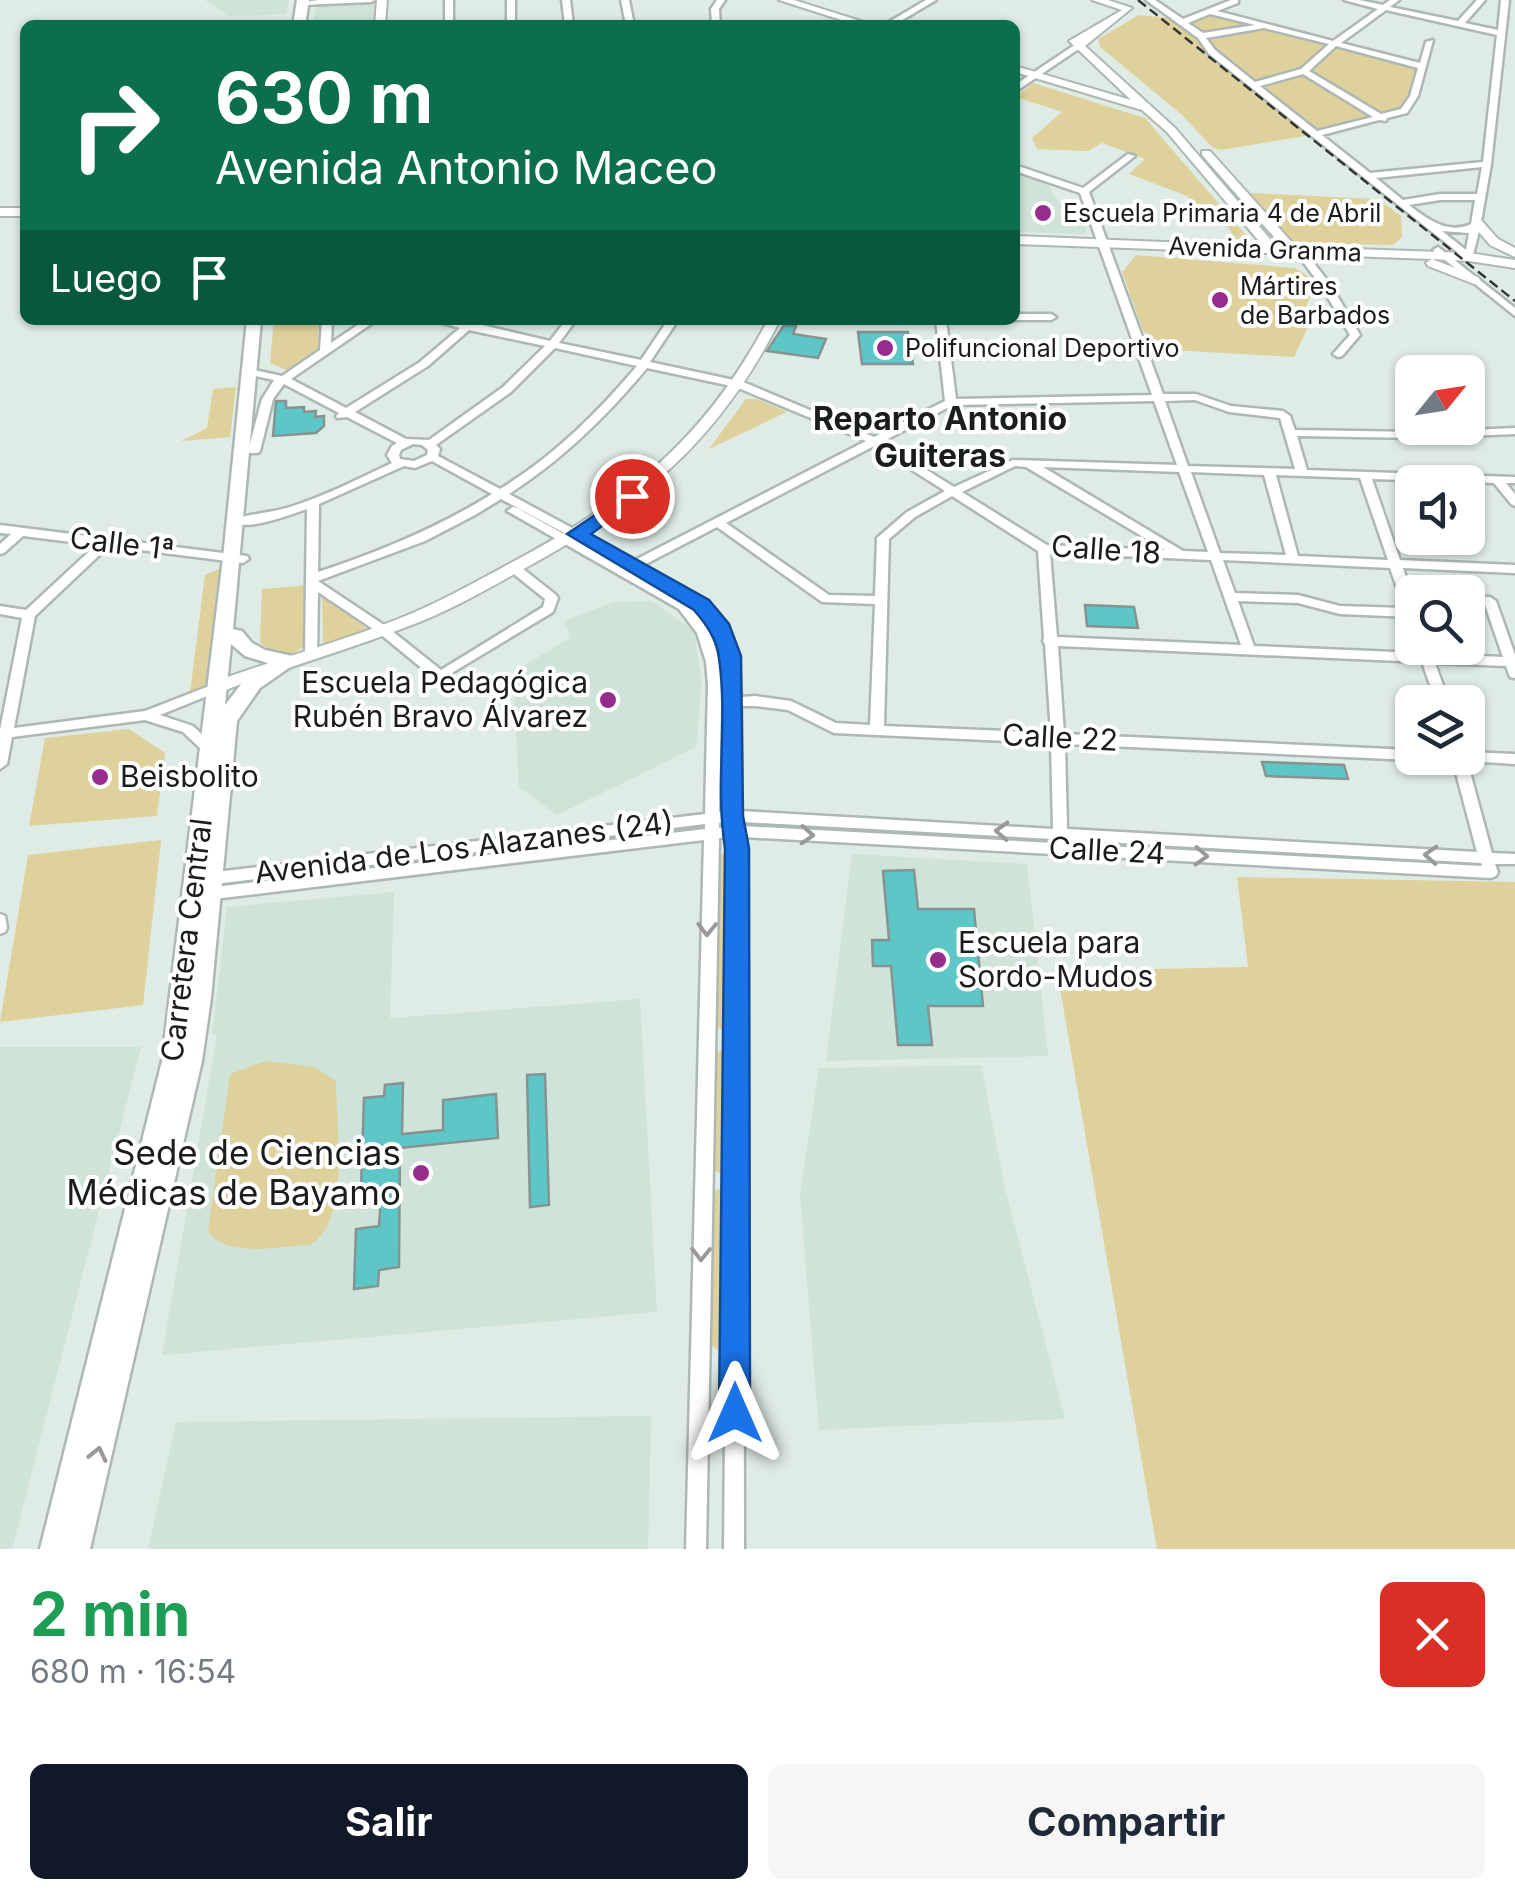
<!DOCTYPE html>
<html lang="es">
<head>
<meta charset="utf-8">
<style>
	:root { --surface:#fff; --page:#f6f6f7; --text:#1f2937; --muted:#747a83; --accent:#111827 }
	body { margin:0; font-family:Inter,sans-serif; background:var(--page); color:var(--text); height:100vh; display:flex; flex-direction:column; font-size:38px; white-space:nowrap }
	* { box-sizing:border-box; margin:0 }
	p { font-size:32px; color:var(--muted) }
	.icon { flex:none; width:55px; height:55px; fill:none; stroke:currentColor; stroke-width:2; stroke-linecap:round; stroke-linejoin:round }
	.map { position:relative; height:1549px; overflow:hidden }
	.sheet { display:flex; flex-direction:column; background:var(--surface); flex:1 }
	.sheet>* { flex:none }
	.hud { position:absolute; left:20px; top:20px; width:1000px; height:305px; border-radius:15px; box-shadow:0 2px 8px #0004; background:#0b6e4f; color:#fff; overflow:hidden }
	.needle { width:65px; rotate:60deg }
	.tools { position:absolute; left:1395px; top:355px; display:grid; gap:20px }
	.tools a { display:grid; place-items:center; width:90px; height:90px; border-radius:15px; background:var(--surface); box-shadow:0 2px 8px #0004; font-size:50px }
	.pin { position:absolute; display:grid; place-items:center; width:85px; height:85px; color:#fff; margin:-42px; border:5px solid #fff; border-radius:50%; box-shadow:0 2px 10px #0007 }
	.me { position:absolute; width:110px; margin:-55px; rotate:0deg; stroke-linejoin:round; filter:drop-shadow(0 0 8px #0008) }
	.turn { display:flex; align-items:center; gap:35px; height:210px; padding:0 30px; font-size:45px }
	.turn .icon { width:130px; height:130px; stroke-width:2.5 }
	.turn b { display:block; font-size:70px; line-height:85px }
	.then { display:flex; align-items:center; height:95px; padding:0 30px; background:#0003; gap:20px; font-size:38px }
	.round { display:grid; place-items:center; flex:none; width:105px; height:105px; border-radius:15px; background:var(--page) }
	.head { display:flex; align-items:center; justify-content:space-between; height:170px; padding:0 30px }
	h1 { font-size:60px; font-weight:700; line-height:75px; color:#1e9e55 }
	.primary-button { display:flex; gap:20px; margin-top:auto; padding:20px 30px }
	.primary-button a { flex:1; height:115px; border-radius:15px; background:var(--accent); color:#fff; font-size:40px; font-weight:700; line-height:115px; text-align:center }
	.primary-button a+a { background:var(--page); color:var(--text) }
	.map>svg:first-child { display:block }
	.built { fill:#d0e3d8 }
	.green { fill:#dfd19c }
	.building { fill:#5dc6c6; stroke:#869393; stroke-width:2.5 }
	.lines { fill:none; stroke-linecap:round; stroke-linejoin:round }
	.minor-casing { stroke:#adb8b2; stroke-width:5 }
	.major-casing { stroke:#adb8b2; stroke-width:4 }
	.highway-casing { stroke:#adb8b2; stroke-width:5 }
	.minor { fill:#fff; fill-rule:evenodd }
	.major { fill:#fff; fill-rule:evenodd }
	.highway { fill:#fff; fill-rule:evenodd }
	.rail { stroke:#323734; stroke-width:2.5; stroke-dasharray:10 5; stroke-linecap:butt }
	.oneway { stroke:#989998 }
	.route { fill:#1a73e8; stroke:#114b97; stroke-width:2.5 }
	.poi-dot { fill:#962c8e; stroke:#fff; stroke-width:4 }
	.labels { text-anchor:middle; stroke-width:8; stroke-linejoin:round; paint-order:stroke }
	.far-poi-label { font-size:25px; fill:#191d1b; stroke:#fff; text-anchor:start }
	.far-street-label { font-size:25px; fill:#191d1b; stroke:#fff }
	.street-label { font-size:30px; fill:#191d1b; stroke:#fff }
	.poi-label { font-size:30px; fill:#191d1b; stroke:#fff; text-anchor:start }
	.neighbourhood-label { font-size:32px; font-weight:bold; fill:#191d1b; stroke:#fff }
	.near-poi-label { font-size:35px; fill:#191d1b; stroke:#fff; text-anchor:end }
</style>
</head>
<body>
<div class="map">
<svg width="1515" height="1549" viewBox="0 0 1515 1549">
	<rect width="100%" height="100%" fill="#dfebe5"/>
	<g class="built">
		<path d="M205,0H289L287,14L229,16Z"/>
		<path d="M375,3L373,25H313L316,5Z"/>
		<path d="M1015,170L1048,181L1055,198L1086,227L1087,234L1015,232Z"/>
		<path d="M652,601L694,631L702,681L696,747L557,815L519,787L513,672L570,638L565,621L613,602Z"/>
		<path d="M852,854L1027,864L1048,1056L826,1061Z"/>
		<path d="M394,892L390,1018L640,999L657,1312L162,1355L217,1035L212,1034L227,907Z"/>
		<path d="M0,1047H141L12,1549H0Z"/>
		<path d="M981,1065L1005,1188L1065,1419L819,1430L800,1194L819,1068Z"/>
		<path d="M651,1416L648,1549H148L176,1422Z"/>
	</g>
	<g class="green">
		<path d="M1217,12L1403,61L1423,60L1404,111L1317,134L1221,150L1213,148L1182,115L1100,47L1098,39L1139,15L1173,18Z"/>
		<path d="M1033,83L1145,118L1250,240L1235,239L1228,227L1211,219L1187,196L1129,174L1145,159L1102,143L1088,151L1037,149L1032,138L1062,112L1016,97Z"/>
		<path d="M1250,193L1378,199L1401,216L1402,237L1393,245L1293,243Z"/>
		<path d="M1136,255L1295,268L1324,286L1312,293L1304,311L1314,314L1294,357L1172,350L1143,331L1122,272Z"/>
		<path d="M274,320H319L317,353L286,370L270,363Z"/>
		<path d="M236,387L230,437L181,441L207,428L213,389Z"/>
		<path d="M746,399H757L787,412L709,449Z"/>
		<path d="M223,567L211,686L190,693L205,575Z"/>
		<path d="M309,585L304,647L291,654H273L260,642L262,589Z"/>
		<path d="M322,596L370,631L323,643Z"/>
		<path d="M129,729L165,753L157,816L29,826L45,738Z"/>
		<path d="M161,840L143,1005L0,1022L28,855Z"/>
		<path d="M723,854L729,857L733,1022L724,1032L716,1025L715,857Z"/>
		<path d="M1237,877L1515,882V1549H1157L1057,971L1248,967Z"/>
		<path d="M725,1048L732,1054L733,1171L722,1175L713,1169L715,1054Z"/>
		<path d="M265,1061L315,1067L336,1081C336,1123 351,1222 310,1245C282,1246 226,1259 208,1231L230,1074Z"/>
		<path d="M724,1186L731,1193L730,1340L719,1351L709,1343L712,1193Z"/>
	</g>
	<g class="building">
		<path d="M784,325L796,326L793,334L826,339L818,358L767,351Z"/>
		<path d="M858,332H908L913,364H862Z"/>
		<path d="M276,401H286V408L304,407V412L316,411L315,417L324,416V426L316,433L273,436Z"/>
		<path d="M1085,605L1134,607L1138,628L1087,626Z"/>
		<path d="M1262,762L1344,765L1348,779L1266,776Z"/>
		<path d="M914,870L918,909H974L983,1006H928L932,1045H898L891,966H873L872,940H889L883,871Z"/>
		<path d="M545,1074L549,1205L530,1207L527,1075Z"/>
		<path d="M403,1083L402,1134L443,1130V1100L496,1094L498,1138L400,1148L399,1267L379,1270L378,1286L354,1289L356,1229L379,1226L380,1212V1188L361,1190L364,1098L384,1096L385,1085Z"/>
	</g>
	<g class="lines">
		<defs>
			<g id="minor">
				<path d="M318,0H375L371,2L303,5L299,3Z"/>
				<rect x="445" y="0" width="8" height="25"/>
				<rect x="507" y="0" width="8" height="25"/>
				<path d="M562,0H570L573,25H565Z"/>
				<path d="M621,0H629L634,25H626Z"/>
				<path d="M717,0H725L719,9L720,25H712L711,9Z"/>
				<path d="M926,0H936L894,25H884Z"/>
				<path d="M1146,0H1155L1183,19L1231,0H1238V3L1217,11L1333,41L1378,9L1344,0H1359L1383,5L1390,0H1399L1390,7L1458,21L1477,0H1485L1465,23L1498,30L1501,0H1509L1491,164L1481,222L1483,224L1480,227L1472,259H1466L1209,54L1198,38ZM1386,10L1497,35L1483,162L1370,173L1322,135L1379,120L1386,121L1387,118L1407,113L1418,96L1433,40L1426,42L1420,63L1341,43ZM1210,14L1255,25L1203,33L1188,23ZM1264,28L1329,44L1301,69L1255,82L1215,50L1206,38ZM1336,46L1418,68L1410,96L1401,109L1381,114L1309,71ZM1303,74L1373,117L1317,131L1260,86ZM1482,167L1477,194H1440L1403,200L1376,178ZM1440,200H1475L1471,224C1448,235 1427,219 1409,205ZM1442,231L1469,233L1466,250Z"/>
				<path d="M1076,44L1083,46L1015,92V85Z"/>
				<path d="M1128,154L1135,156L1089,192L1163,394H1196L1231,406L1283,411L1290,416L1295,430L1420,432L1515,428V434L1420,438L1297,436L1307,470L1515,477V483H1506L1515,494V506L1511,504L1494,483L1372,479L1400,560L1515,565V573L1403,568L1412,596V617L1340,614L1298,603L1238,601L1254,646L1419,653L1418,648H1430L1432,654L1503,657L1485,605L1468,604V596L1490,597L1496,601L1515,655V678L1510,677L1506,666L1435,663L1449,702H1436L1422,662L1058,646L1064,734L1412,750V758H1417L1412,760L1065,744L1067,829L1477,852L1452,758H1468V752L1515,754V764L1467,761L1492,853L1515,854V864H1495L1498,872L1496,876L1491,878L743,837L744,1549H724L730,848L729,837L719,838L706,1549H686L704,840L206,900L201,898L199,894L201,890L206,888L705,829V824L207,885L202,883L200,879L202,875L207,873L705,814L708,685L706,662L697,633L679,609L507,511L513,507L517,508L623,567L624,565L501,499L475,515L425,541L318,581L387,627L441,670L543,607L545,599L510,571L508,568L510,565H518L556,595L558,598L553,612L440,680L435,679L379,633L318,592L317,653L316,656H306L305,653L307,509C286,516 250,531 229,522C242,514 272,513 290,507C325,496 358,479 392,463L387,455L392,446L397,443L347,417L337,418L336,416L339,413L284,384L273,399L260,451L258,453H250L248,451L262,399L274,380L246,374L245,372L250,369L282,376L320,350L322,320H332L331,343L365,320H377L291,379L346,408L420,362L460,328L432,320L469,322L550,341L566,320H576L559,343L641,360L668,320H678L650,362L743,382L874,437L945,401L936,320H946L956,399L1152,395L1080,193L1015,171V165L1083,188ZM469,330L545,346L503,387L429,440L406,439L355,412L428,366ZM555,348L637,366C597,413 554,456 500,489L438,456L440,449L436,445L511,392ZM647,368L736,387L866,441L633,561L509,494C562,460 607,416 647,368ZM1195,400L1229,412L1280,418L1295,469L1188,466L1165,401ZM1154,401L1177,465L1013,460L954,487L882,442L953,405ZM413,444L422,445L428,450L427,455L414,461L400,459L399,455L401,450ZM874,446L945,491L907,512L877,538L875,596L829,595L726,523ZM432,461L492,494C437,528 379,552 318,572L319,504L404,466L415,468ZM1015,466L1026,467L1165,550L1047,545L962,492ZM1043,467L1179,472L1208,552L1183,551ZM1191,472L1264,475L1286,555L1220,553ZM1276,475L1360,478L1388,560L1298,556ZM952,496L1038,551L1044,638L1043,641L1045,644L1051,733L884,726L889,539L915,517ZM717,527L822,602L875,604L870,725L836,723L791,701L755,696L741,697C737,613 712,603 642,566ZM1050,553L1211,560L1241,645L1057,637ZM1223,560L1390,568L1404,608L1340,606L1298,595L1235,593ZM633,570C701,608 725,614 728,698L721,700C722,666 716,626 687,603C671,590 648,581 630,571ZM721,706L728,707L727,811L719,812ZM741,706H755L788,710L834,733L1051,743L1053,829L741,811ZM728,822V826L719,828V823ZM742,822L1053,839V843L742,826ZM1067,840L1481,863L1482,866L1067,844Z"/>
				<path d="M1438,247L1515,308V316L1435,252L1433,250Z"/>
				<path d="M1297,249H1303L1331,285L1360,335L1342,356L1338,357L1333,354L1350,335L1321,286L1295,251Z"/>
				<path d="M1015,314H1051L1056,317L1051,320H1015Z"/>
				<path d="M0,525L247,556L249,559L243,563L109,546L35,616L14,728L145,711L217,683L222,684L224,687L222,690L160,715L193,726L215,747L217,750L215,753H205L183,732L145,720L12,737L7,764L0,769V730L22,618L0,614V606L26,610L96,545L23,536L4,553L0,554V544L11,534L0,533Z"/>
				<path d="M0,914L5,916L7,928L5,932L0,934Z"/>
			</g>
			<g id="major">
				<path d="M377,0H387L385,25H375Z"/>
				<path d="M779,0H794L873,25H857Z"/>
				<path d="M1092,0H1108L1132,8L1085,46L1175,128L1276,246H1282L1202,155V151H1210L1296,247L1469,253L1515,260V268L1469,261L1432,259L1478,277L1480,280L1474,284L1428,266L1426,263L1432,259L1015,244V236L1263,246L1167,132L1142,110L1015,72V66L1131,100L1069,41L1122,10Z"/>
				<rect x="0" y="208" width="25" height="8"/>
				<path d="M1474,221H1482L1498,239L1515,248V257L1490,245L1472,224Z"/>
				<path d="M768,320H780C717,444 639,507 518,572C482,592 447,612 409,626C348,650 284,668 223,691H211L209,687L211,683C273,660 337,643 398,619C436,604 472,584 507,565C626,502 704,441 768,320Z"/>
			</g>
			<g id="highway">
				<path d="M297,0H309L305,25H293Z"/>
				<path d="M247,320H261L233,629L242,631L252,643L265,650L297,657L299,661L260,688L237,721L211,998L202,1061L90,1549H40L162,1061L223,558ZM231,644L245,656L271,664L246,678L225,705Z"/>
			</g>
		</defs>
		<use href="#minor" class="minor-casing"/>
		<use href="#major" class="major-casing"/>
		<use href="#highway" class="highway-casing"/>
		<use href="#minor" class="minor"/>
		<use href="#major" class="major"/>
		<use href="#highway" class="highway"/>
		<path class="rail" d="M1138,0L1515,301"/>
	</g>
	<defs><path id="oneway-chevron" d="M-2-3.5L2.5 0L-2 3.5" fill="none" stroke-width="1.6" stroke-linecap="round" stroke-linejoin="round" transform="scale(2.5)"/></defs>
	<g class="oneway">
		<use href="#oneway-chevron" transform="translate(1002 831) rotate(-177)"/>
		<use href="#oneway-chevron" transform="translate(807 835) rotate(3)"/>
		<use href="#oneway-chevron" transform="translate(1431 855) rotate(-177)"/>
		<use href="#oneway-chevron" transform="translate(1201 856) rotate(3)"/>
		<use href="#oneway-chevron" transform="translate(707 929) rotate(91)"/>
		<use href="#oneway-chevron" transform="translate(701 1254) rotate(91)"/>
		<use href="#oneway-chevron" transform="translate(98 1454) rotate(-77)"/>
	</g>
	<path class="route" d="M632,490L641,496L638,500L591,534L709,600L729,624L741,656L743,816L749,848L750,1413L746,1423L735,1428L724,1423L719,1413L725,848C715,785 728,720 719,658C717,639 706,624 694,610L567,534Z"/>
	<g class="poi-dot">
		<circle cx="1043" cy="213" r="10"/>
		<circle cx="1220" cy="300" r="10"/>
		<circle cx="885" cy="348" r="10"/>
		<circle cx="608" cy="700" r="10"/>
		<circle cx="100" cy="777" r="10"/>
		<circle cx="938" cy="960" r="10"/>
		<circle cx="421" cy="1173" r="10"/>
	</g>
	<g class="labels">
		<g class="far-poi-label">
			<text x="1063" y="222">Escuela Primaria 4 de Abril</text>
			<text x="1240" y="295">Mártires<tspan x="1240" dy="29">de Barbados</tspan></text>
			<text x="905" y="357">Polifuncional Deportivo</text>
		</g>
		<g class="far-street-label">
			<text transform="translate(1265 249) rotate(2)" y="9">Avenida Granma</text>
		</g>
		<g class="street-label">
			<text transform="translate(122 544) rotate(7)" y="10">Calle 1ª</text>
			<text transform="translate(1106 550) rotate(4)" y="10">Calle 18</text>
			<text transform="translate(1060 738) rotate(3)" y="10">Calle 22</text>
			<text transform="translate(464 848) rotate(-7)" y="10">Avenida de Los Alazanes (24)</text>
			<text transform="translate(1107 851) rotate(3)" y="10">Calle 24</text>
			<text transform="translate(187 940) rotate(-83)" y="10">Carretera Central</text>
		</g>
		<g class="poi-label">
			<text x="588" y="693" text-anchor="end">Escuela Pedagógica<tspan x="588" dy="34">Rubén Bravo Álvarez</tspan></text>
			<text x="120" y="787">Beisbolito</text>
			<text x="958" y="953">Escuela para<tspan x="958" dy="34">Sordo-Mudos</tspan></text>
		</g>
		<g class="neighbourhood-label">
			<text x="940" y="430">Reparto Antonio<tspan x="940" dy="37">Guiteras</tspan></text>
		</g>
		<g class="near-poi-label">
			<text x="401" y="1165">Sede de Ciencias<tspan x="401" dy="40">Médicas de Bayamo</tspan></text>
		</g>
	</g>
</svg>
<div class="tools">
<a><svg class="needle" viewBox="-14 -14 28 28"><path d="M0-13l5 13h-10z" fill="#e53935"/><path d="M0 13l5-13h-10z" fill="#747a83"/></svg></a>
<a><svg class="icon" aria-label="sound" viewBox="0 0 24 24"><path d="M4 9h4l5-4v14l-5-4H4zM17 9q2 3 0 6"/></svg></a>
<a><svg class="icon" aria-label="search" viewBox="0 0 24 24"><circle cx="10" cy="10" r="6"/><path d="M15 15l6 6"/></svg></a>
<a><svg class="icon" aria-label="layers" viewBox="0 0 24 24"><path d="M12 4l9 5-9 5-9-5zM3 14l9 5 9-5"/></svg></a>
</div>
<div class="pin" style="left:632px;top:496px;background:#d93025"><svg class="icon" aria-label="arrive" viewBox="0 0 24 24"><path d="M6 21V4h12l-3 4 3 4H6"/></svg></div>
<svg class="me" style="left:735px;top:1413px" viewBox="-20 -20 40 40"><path d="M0-17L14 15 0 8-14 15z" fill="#1a73e8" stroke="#fff" stroke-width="4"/></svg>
<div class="hud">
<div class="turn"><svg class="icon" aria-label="right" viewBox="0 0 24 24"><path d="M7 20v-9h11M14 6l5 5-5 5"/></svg><div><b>630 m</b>Avenida Antonio Maceo</div></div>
<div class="then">Luego<svg class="icon" aria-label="arrive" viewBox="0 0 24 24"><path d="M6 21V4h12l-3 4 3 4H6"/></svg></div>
</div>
</div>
<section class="sheet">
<div class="head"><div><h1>2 min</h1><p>680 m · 16:54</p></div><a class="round" style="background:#d93025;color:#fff"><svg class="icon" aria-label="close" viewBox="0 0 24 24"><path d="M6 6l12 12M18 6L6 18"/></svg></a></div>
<div class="primary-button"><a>Salir</a><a>Compartir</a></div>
</section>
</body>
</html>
